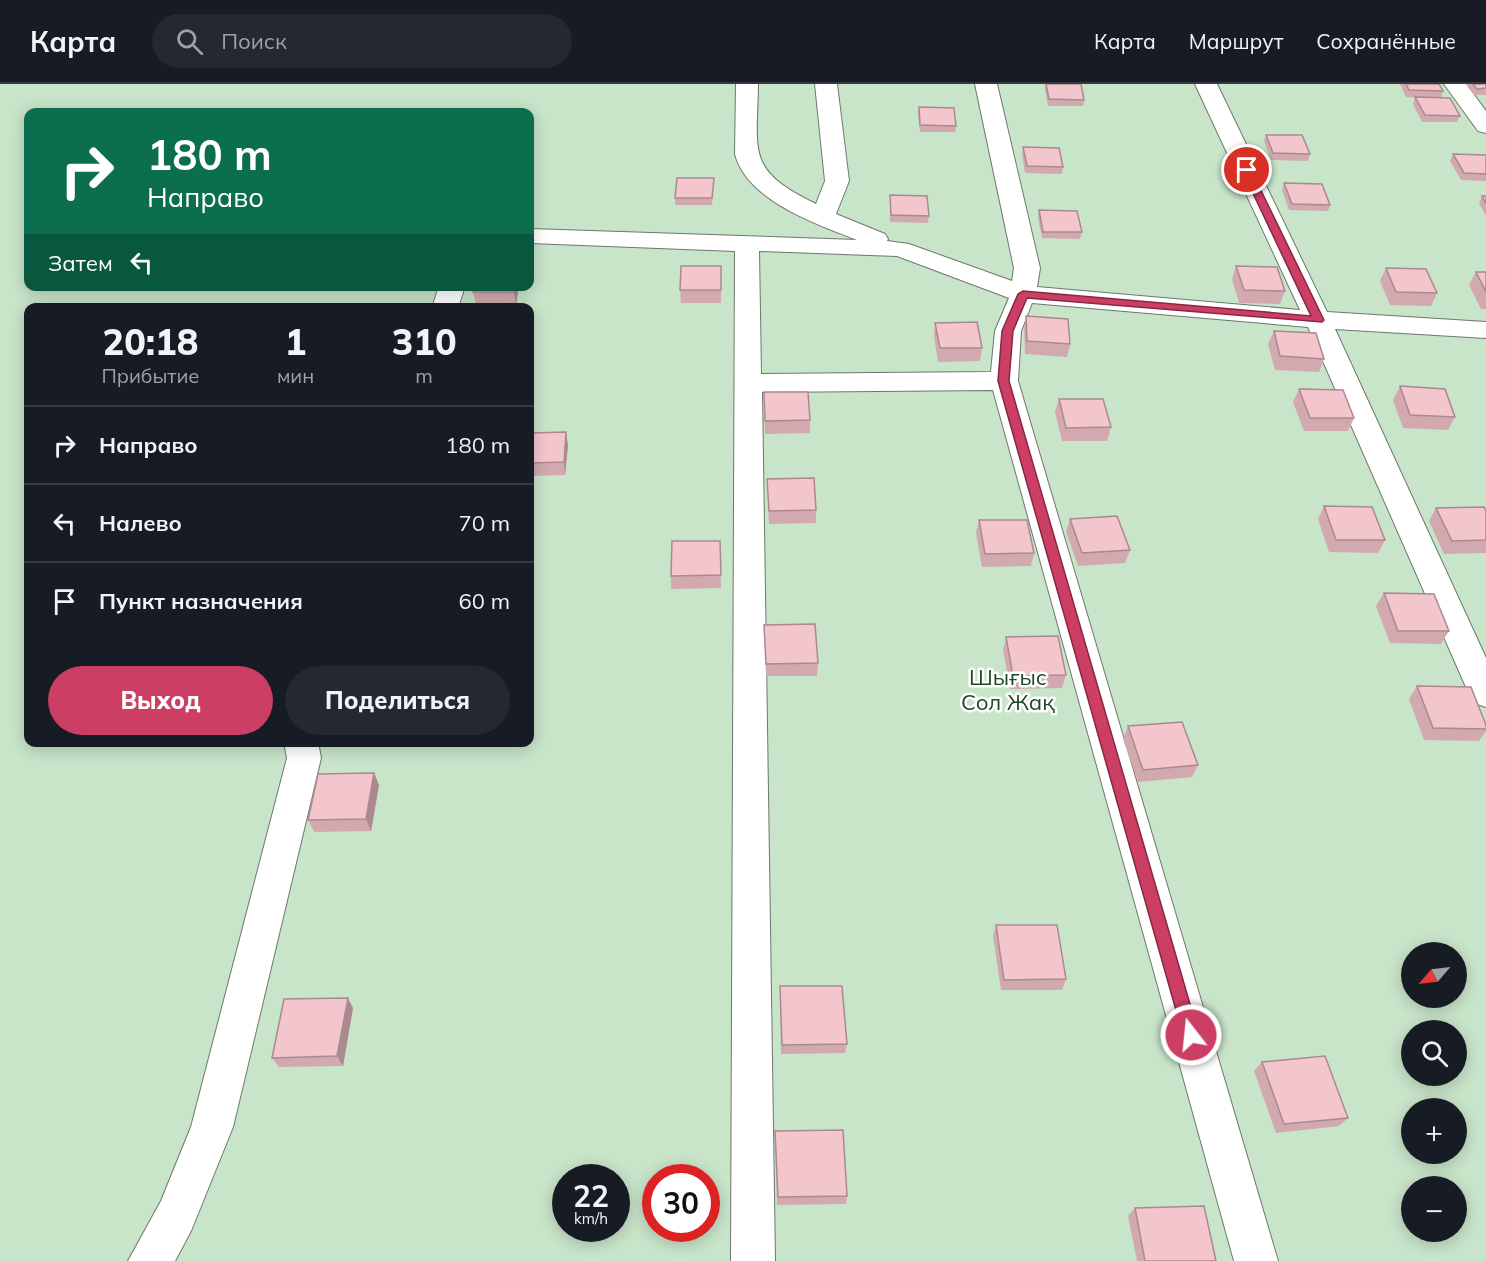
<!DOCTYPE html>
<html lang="ru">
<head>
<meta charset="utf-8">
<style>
	:root { --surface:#171b24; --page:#242831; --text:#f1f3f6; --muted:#9ea1a6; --line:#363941; --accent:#cd3e65 }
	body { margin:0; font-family:Mulish,sans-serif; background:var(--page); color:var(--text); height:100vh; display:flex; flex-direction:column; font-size:22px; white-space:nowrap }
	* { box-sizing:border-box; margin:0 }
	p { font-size:20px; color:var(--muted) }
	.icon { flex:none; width:33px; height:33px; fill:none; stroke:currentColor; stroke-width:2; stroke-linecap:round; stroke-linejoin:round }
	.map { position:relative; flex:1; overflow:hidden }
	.sheet { position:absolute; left:24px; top:219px; width:510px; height:444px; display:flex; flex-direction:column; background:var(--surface); border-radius:12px; box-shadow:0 3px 15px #0003 }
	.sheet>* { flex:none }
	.hud { position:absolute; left:24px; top:24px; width:510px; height:183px; border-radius:12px; box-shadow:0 3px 15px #0003; background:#0b6e4f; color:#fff; overflow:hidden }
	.needle { width:39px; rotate:242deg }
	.tools { position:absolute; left:1401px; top:858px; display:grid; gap:12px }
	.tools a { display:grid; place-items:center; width:66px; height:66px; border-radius:50%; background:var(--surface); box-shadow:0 3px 15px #0003; font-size:30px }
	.speed { position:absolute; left:552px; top:1080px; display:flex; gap:12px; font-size:30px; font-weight:700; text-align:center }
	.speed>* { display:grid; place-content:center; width:78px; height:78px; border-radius:50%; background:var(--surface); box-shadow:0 3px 15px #0003; line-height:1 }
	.speed small { font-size:15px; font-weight:400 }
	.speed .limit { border:9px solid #d22; background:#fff; color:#111 }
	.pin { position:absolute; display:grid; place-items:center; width:51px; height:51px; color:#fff; margin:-26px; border:3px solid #fff; border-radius:50%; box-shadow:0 2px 6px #0007 }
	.me { position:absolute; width:66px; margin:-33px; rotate:344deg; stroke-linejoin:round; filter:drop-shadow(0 0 4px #0008) }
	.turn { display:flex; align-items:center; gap:21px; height:126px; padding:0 24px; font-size:27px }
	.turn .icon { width:78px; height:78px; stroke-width:2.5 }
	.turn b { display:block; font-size:42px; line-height:51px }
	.then { display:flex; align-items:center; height:57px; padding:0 24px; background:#0003; gap:12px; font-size:22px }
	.eta { display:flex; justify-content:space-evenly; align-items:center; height:102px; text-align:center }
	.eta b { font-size:36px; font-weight:800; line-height:42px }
	.cta { display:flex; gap:12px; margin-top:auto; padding:12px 24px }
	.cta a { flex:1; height:69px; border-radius:36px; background:var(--accent); color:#fff; font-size:24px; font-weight:800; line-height:69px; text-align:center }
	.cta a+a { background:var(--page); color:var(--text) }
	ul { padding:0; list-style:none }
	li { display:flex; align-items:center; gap:18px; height:78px; padding:0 24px; border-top:2px solid var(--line) }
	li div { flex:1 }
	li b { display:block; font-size:22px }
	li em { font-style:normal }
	header { display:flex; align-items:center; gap:36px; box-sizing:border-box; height:84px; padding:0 30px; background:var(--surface); border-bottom:2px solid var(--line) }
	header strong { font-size:28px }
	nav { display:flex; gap:33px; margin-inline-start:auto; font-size:21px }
	.search { width:420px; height:54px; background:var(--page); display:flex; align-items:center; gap:15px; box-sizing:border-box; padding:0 21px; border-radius:33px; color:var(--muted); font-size:22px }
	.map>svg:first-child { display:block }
	.green { fill:#c8e4c9; fill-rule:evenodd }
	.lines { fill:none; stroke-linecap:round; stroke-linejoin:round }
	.minor-casing { stroke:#6d786d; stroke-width:2 }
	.minor { fill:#fff; fill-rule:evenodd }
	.wall { fill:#d1a9af }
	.shaded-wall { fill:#aa8a8f }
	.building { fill:#f3c5cc; stroke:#aa8a8f; stroke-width:1.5 }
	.route { fill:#cd3e65; stroke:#852842; stroke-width:1.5 }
	.labels { text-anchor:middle; stroke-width:5; stroke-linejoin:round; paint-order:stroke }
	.park-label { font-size:22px; fill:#1d4a24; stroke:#fff }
</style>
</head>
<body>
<header>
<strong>Карта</strong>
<div class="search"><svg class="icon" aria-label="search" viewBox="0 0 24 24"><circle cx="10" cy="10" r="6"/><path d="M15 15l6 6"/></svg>Поиск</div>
<nav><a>Карта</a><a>Маршрут</a><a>Сохранённые</a></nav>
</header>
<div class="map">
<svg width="1486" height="1177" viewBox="0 0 1486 1177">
	<rect width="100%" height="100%" fill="#f4fff5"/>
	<path class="green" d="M0,0H1486V1177H0ZM28,28H530V202H28ZM28,224H530V658H28ZM1412,868H1456V914H1412ZM1412,946H1456V992H1412ZM1412,1024H1456V1070H1412ZM566,1094H616V1144H566ZM656,1094H706V1144H656ZM1412,1102H1456V1148H1412Z"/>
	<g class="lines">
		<defs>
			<g id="minor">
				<path d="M736,0H758C757,70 746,86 816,120L825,97L815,0H837L849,97L836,130L885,150L888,155L887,157L909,160L1012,197L1014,184L975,0H997L1040,184L1037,203L1300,226L1195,0H1217L1327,228L1486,238V254L1335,245L1486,574V623L1474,619L1469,610L1308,243L1032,219L1021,247L1018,297L1278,1177H1234L993,306L762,308L775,1177H731L735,167L530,159V145L857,156C817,140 747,117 735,70ZM759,167L897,172L1009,214L995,247L991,288L761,290Z"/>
				<path d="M1444,0H1466L1486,27V49L1478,47Z"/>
				<path d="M439,202H465L458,224H432Z"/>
				<path d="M284,658H318L321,674L233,1043L191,1147L175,1177H128L161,1117L191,1043L287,674Z"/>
			</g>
		</defs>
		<use href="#minor" class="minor-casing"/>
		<use href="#minor" class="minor"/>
	</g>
	<g class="wall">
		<path d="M1046,0H1081L1084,16L1083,22H1048L1045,5Z"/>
		<path d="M1400,0H1439L1443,7L1441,14L1406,13Z"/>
		<path d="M1466,0H1486V11H1474Z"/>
		<path d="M1415,13L1460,32L1457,38H1422L1413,20Z"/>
		<path d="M919,23L956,42L955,48H920L918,30Z"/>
		<path d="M1266,51L1310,70L1308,77L1271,76L1264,57Z"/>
		<path d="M1023,63L1063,83L1062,90L1025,89L1022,70Z"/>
		<path d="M1453,70L1486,71V97L1461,96L1450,77Z"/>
		<path d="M714,94L712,121H675V114Z"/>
		<path d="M1284,99L1330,121L1328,127L1289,126L1282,106Z"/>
		<path d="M890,111L929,132L928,139L890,138Z"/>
		<path d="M1482,112H1486V132L1479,119Z"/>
		<path d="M1039,126L1082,148L1080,155L1042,154L1038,133Z"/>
		<path d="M721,182V219H681L680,206Z"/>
		<path d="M1236,182L1285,207L1280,220L1239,219L1232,195Z"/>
		<path d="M1386,184L1437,209L1431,222L1390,221L1380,197Z"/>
		<path d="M1476,188H1486V225H1481L1469,201Z"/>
		<path d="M519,202L516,221H476L473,208Z"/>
		<path d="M1026,232L1070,260L1067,273L1025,270L1024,245Z"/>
		<path d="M935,239L982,264L980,277L938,278L934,252Z"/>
		<path d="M1274,247L1324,275L1319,288L1275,286L1268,260Z"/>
		<path d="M1400,302L1455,333L1448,346L1403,344L1393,316Z"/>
		<path d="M1299,305L1354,334L1348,347H1304L1293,318Z"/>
		<path d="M764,308L810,336V349L765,350Z"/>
		<path d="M1059,315L1111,343L1107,357H1062L1055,328Z"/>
		<path d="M530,349L568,361L565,391L530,392Z"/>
		<path d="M767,395L816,426V439L769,440Z"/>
		<path d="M1324,422L1385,456L1378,469L1329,468L1318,435Z"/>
		<path d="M1436,424L1486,427V469L1444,470L1429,437Z"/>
		<path d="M1070,435L1130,466L1125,479L1078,482L1066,448Z"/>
		<path d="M979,436L1034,469L1031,482L982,483L976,449Z"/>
		<path d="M720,457L721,504L671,505V492Z"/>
		<path d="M1384,509L1449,547L1441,560L1390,559L1376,522Z"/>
		<path d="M764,541L818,579L817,592H766Z"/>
		<path d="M1006,553L1066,591L1062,604L1010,605L1003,566Z"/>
		<path d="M1417,602L1486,641V647L1479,657L1424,656L1409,615Z"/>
		<path d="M1128,642L1198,681L1192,693L1138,698L1123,655Z"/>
		<path d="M374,689L379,701L371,747L314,748L308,736Z"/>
		<path d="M996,841L1066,895L1062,906H1001L993,852Z"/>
		<path d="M780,902L847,960L845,969L781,970Z"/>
		<path d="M353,924L343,982L279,983L272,974Z"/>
		<path d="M1262,978L1348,1034L1339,1042L1276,1049L1254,987Z"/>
		<path d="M775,1047L847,1112L846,1120L777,1121Z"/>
		<path d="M1135,1124L1216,1177H1137L1128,1132Z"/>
	</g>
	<g class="shaded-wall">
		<path d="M515,202H519L516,221L514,208Z"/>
		<path d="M566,348L568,361L565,391L564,378Z"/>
		<path d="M374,689L379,701L371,747L366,735Z"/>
		<path d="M348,914L353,924L343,982L337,972Z"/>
	</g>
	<g class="building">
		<path d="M1046,0H1081L1084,16L1049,15Z"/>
		<path d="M1406,0H1439L1443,7L1409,6Z"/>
		<path d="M1473,0H1486V4L1477,5Z"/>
		<path d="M1415,13L1450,14L1460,32L1425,31Z"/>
		<path d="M919,23L954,24L956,42L920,41Z"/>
		<path d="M1266,51H1302L1310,70L1273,69Z"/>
		<path d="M1023,63L1059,64L1063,83L1027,82Z"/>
		<path d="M1453,70L1486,71V90L1464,89Z"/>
		<path d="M677,94H714L712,114H675Z"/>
		<path d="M1284,99L1322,100L1330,121L1292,120Z"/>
		<path d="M890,111L927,112L929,132L891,131Z"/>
		<path d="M1482,112H1486V120Z"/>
		<path d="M1039,126L1077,127L1082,148H1043Z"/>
		<path d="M681,182H721V206H680Z"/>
		<path d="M1236,182L1277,183L1285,207L1244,206Z"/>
		<path d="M1386,184L1426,185L1437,209L1396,208Z"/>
		<path d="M1476,188H1486V208Z"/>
		<path d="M474,202H515L514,208H473Z"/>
		<path d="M1026,232L1068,235L1070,260L1027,257Z"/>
		<path d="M977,238L982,264H940L935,239Z"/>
		<path d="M1274,247L1316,249L1324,275L1280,272Z"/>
		<path d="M1400,302L1445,305L1455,333L1410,331Z"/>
		<path d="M1299,305L1343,306L1354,334H1310Z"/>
		<path d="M764,308H808L810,336L765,337Z"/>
		<path d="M1059,315H1103L1111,343L1066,344Z"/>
		<path d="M566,348L564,378L530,379V349Z"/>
		<path d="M814,394L816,426L769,427L767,395Z"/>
		<path d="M1324,422L1372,423L1385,456H1336Z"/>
		<path d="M1484,423L1486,427V456L1452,457L1436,424Z"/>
		<path d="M1117,432L1130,466L1082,469L1070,435Z"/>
		<path d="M979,436H1027L1034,469L985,470Z"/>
		<path d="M672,457H720L721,491L671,492Z"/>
		<path d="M1384,509L1434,510L1449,547H1398Z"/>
		<path d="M815,540L818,579L766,580L764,541Z"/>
		<path d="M1058,552L1066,591L1013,592L1006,553Z"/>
		<path d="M1417,602L1471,603L1486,641V645L1433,644Z"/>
		<path d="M1182,638L1198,681L1143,686L1128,642Z"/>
		<path d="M374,689L366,735L308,736L318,690Z"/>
		<path d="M996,841H1057L1066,895L1004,896Z"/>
		<path d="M780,902H842L847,960L782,961Z"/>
		<path d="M348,914L337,972L272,974L284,915Z"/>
		<path d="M1325,972L1348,1034L1284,1040L1262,978Z"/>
		<path d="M843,1046L847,1112L778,1113L775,1047Z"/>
		<path d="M1204,1122L1216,1177H1145L1135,1124Z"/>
	</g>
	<path class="route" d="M1247,83L1251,86L1324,236L1322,238L1027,214L1013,247L1009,297L1199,951L1197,957L1191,959L1185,957L1183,951L998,297L1002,247L1018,210L1023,207L1311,232L1242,86Z"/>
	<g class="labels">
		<g class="park-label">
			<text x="1008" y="601">Шығыс<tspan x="1008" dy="25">Сол Жақ</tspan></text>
		</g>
	</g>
</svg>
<div class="tools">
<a><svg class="needle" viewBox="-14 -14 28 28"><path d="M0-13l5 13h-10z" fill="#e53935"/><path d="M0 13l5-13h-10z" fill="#9ea1a6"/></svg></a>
<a><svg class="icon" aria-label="search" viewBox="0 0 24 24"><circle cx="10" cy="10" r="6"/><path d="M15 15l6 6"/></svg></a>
<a>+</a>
<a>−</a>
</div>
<div class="speed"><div>22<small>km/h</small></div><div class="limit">30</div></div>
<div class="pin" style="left:1247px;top:86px;background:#d93025"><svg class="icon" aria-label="arrive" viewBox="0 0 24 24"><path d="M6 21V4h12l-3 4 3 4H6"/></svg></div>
<svg class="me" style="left:1191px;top:951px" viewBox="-20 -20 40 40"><circle r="17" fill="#cd3e65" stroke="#fff" stroke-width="3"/><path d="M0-11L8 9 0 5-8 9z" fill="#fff"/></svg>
<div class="hud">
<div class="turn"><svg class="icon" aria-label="right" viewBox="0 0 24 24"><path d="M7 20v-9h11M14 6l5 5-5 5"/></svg><div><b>180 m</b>Направо</div></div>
<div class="then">Затем<svg class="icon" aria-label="left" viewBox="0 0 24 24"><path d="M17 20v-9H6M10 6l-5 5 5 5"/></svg></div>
</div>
<section class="sheet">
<div class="eta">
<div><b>20:18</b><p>Прибытие</p></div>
<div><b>1</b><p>мин</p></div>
<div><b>310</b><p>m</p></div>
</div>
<ul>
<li><svg class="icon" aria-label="right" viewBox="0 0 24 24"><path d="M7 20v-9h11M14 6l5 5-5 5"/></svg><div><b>Направо</b></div><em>180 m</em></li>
<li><svg class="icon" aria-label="left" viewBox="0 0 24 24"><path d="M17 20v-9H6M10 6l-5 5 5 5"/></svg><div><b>Налево</b></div><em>70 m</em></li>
<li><svg class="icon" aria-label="arrive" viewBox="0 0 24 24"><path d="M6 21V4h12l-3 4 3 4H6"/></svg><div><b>Пункт назначения</b></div><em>60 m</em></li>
</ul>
<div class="cta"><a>Выход</a><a>Поделиться</a></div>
</section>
</div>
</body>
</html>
